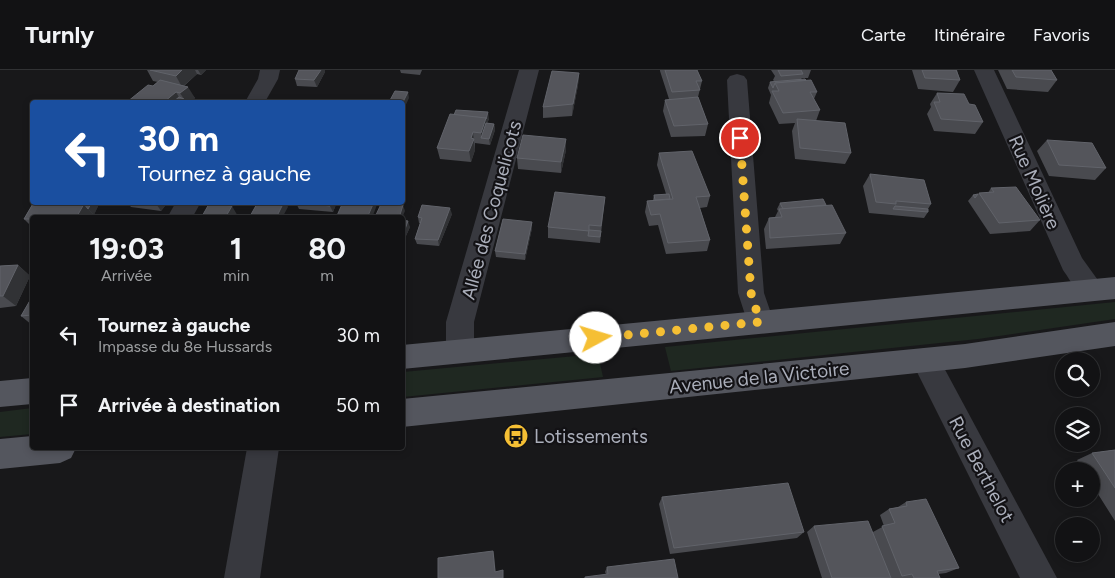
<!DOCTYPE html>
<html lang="fr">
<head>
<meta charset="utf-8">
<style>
	:root { --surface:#121214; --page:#1f2022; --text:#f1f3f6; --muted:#9c9ea0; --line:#313234 }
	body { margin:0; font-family:Figtree,sans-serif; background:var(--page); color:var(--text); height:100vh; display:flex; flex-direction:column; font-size:19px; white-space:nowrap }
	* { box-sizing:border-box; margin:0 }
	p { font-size:16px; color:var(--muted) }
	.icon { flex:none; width:28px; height:28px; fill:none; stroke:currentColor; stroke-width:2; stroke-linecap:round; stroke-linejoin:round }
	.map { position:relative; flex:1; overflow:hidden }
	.panel { position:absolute; left:30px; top:145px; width:375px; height:235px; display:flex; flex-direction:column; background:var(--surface); border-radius:5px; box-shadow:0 2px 8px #0003,0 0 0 1px var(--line) }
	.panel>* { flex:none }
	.banner { position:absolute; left:30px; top:30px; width:375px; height:105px; border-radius:5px; box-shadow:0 2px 8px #0003,0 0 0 1px var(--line); background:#1a4fa0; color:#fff; overflow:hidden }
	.buttons { position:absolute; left:1055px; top:282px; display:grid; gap:10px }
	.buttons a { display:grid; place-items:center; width:45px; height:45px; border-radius:50%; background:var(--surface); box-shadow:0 2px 8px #0003,0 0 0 1px var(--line); font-size:25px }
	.pin { position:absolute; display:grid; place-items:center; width:42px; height:42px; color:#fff; margin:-21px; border:2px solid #fff; border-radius:50%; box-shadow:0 1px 5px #0007 }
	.me { position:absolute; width:55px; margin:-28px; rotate:84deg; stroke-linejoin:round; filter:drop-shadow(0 0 4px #0008) }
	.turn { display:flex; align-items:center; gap:18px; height:105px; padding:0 25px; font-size:22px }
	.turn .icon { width:65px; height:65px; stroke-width:2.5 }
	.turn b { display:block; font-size:35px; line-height:42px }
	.eta { display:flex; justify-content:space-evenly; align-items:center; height:85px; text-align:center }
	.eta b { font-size:30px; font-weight:700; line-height:35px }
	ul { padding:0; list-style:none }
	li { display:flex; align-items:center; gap:15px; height:70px; padding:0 25px }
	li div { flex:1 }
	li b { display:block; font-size:19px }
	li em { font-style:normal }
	header { display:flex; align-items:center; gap:30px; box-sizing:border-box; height:70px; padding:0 25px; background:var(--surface); border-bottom:1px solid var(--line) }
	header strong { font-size:24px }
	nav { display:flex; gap:28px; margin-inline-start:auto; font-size:18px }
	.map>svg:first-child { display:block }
	.green { fill:#1f2821 }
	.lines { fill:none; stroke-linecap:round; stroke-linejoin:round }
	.street { fill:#38393f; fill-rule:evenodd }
	.primary { fill:#54565e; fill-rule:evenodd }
	.wall { fill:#494a4f }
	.shaded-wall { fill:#313235 }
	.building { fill:#54555b; stroke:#61636a }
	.route { stroke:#f5bf34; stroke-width:9; stroke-dasharray:0 16.2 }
	.labels { text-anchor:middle; stroke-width:4.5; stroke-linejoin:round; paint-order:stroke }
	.street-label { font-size:19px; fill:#aaaeba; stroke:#131215 }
	.poi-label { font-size:19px; fill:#aaaeba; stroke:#131215; text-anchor:start }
</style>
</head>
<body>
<header>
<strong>Turnly</strong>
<nav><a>Carte</a><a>Itinéraire</a><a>Favoris</a></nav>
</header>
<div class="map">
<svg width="1115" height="508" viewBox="0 0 1115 508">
	<rect width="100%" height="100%" fill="#18181a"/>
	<g class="green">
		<path d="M1115,232V249L978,269L671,301L665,277Z"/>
		<path d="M598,284L603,307L403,327V302Z"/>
		<path d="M32,338V364L0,367V342Z"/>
	</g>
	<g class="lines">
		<g class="street">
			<path d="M260,0H280L278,9L265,32H245L258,9Z"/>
			<path d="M519,0H539L474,252V281L470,290L460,293L450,290L446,281V252Z"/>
			<path d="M974,0H994L1082,188L1105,220L1101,227C1080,235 1074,215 1063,200Z"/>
			<path d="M737,4L744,6L747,10L764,223L774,252L770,260L760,263L750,260L738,223L727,10L730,6Z"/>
			<path d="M176,132H201L192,148H167Z"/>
			<path d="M925,278L935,281L1057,508H1020L911,290L915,281Z"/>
			<path d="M247,378H279L260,508H224Z"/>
		</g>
		<g class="primary">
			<path d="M1115,207V229L402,299V275Z"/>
			<path d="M1115,252V276L965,298L402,357V329L965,274Z"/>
			<path d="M32,308V334L0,337V311Z"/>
			<path d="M32,366V378H76L71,388L60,393L0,399V369Z"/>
		</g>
	</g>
	<g class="wall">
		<path d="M147,0H206L201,5L197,4L184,16L195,28L190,32H127L153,16L158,12L153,11Z"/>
		<path d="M400,0H422L420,5L401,3Z"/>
		<path d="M660,0H697L702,11L698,27L708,54L705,66L671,67L663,41L665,30L669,29L660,1Z"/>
		<path d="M771,0H811L808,8H802L801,9L817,22L814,29L820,40L816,51L851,83L845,94L795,89L792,61L795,53L779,54L769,33L771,25L768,18L770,12L774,11L773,10L775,6Z"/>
		<path d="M912,0H957L960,10L953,22L918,19Z"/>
		<path d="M998,0H1051L1057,10L1048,22L1007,19Z"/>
		<path d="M325,2L317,17L297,16L295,9Z"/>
		<path d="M579,3L578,15L572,46L543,48V37Z"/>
		<path d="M937,23L969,34L983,52L975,64L934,61L927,44L931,37L930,34Z"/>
		<path d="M454,45L489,49L487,53L494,54L495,60L490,75L475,73V80L471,92L440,89L437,78Z"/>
		<path d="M1047,70L1106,98L1095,110L1049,106L1037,81Z"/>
		<path d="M566,80L561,103L518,99L517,88Z"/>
		<path d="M659,83L710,126L707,137L700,138L710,170L707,181L666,184L658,155L649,156L645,142L647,131L653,130L654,125L666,124L657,95Z"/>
		<path d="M870,104L931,134L928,139V142L924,148L869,143L863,116Z"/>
		<path d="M991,118L1040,150L1030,161L990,164L968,131L973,125L978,124L979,123H988Z"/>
		<path d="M605,127L600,173L548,168V157Z"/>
		<path d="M34,132H100L92,148H32V157L24,149Z"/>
		<path d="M127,132H168L161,141L131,137Z"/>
		<path d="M337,132L333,142L299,139L296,133Z"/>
		<path d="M780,133L826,135L846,163L840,174L766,179L764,159L769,148L775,147L778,141L777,139Z"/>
		<path d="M452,144L439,176L417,174L415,169L420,153H419L418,147Z"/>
		<path d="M402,150L410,157L405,168H402Z"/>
		<path d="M532,152V158L525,190L496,187L495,181Z"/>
		<path d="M18,195L30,206L16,236L0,238V196Z"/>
		<path d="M32,227V255L21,246Z"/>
		<path d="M1115,380V451L1091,413V401H1084L1077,390L1092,383Z"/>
		<path d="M662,427L804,462L797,468L670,484L659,434Z"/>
		<path d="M906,432L959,498L946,503L938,504L940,508H822L807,462L814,456L873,462L884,456L880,445L889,439L898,437Z"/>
		<path d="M607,497L678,508L606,504L605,502Z"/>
	</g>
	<g class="shaded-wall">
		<path d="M182,0H195L197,4L182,17L176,6Z"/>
		<path d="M198,0H206L201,5Z"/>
		<path d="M321,0H325V2L317,17L314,10Z"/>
		<path d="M579,3L578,15L572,46L573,34Z"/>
		<path d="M188,17L195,28L190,32H186L180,23Z"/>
		<path d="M176,22L181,31L184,29L186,32H164Z"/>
		<path d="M408,22L409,28L402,43V34Z"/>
		<path d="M488,42L489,49L481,68V63Z"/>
		<path d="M494,54L495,60L490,75L489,69Z"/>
		<path d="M473,62L475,80L471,92L469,81Z"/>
		<path d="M566,69V80L561,103V92Z"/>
		<path d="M74,132H90L87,138L94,145L92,148H76L73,134Z"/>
		<path d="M92,132H100L94,145L88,139Z"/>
		<path d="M159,132H168L161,141L157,135Z"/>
		<path d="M284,132H286L288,137L282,148H276Z"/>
		<path d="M332,132H337L333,142L330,136Z"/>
		<path d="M374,132H378L372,148H367Z"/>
		<path d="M403,135L405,141L402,148H399Z"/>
		<path d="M232,136L239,148H225Z"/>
		<path d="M450,138L452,144L439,176L438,170Z"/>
		<path d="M408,151L410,157L405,168L404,162Z"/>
		<path d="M532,152V158L525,190V184Z"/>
		<path d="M18,195L30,206L16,236L3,226Z"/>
		<path d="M493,481L494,484L496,504L495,502Z"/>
	</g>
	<g class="building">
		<path d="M150,0H182L176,6Z"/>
		<path d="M299,0H321L314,10L295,9Z"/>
		<path d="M665,0H697L702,11H696L700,20L672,22Z"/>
		<path d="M778,0H801L803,4L781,6Z"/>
		<path d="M922,0H956L960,10L925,8Z"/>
		<path d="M1012,0H1051L1057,10L1016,7Z"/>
		<path d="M552,1L579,3L573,34L543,37Z"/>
		<path d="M805,9L806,10L775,13L773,18L770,12Z"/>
		<path d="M160,10L188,17L180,23L176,22L164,32H127L148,15L153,16Z"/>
		<path d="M811,10L817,22H810L820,40L783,43L772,21H779L775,13Z"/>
		<path d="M395,21L408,22L402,34V32H389Z"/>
		<path d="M937,23L964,24L969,34L975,35L983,52L941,49L934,32H940Z"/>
		<path d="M179,27L184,29L179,32H173Z"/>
		<path d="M698,27L708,54L674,56L665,30Z"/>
		<path d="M456,40L488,42L486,49V48L454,45Z"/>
		<path d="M450,44L486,48L481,63L473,62L471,68L474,69L469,81L437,78Z"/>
		<path d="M797,49L845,53L851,83L800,78Z"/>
		<path d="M486,53L494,54L489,69L481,68Z"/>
		<path d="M523,65L566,69L561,92L517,88Z"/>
		<path d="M1047,70L1092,73L1106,98L1059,95Z"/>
		<path d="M692,81L710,126L696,127L710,170L668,173L660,144L651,145L647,131L673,129L659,83Z"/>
		<path d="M870,104L924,110L931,134L896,131V134L876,132Z"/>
		<path d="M1016,117L1040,150L999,153L979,123L994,122L991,118Z"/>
		<path d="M555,122L605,127L601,156L589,155V161L548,157Z"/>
		<path d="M669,124L670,129L655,130L654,125Z"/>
		<path d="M978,124L975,128L973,125Z"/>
		<path d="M823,129L826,135L783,139L780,133Z"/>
		<path d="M34,132H74L73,134H84L76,148H32V149H24Z"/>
		<path d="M81,132H92L88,139L84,134H81Z"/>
		<path d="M137,132H159L157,135Z"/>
		<path d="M258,132H284L276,148H249Z"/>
		<path d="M296,132H332L330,136Z"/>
		<path d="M343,132H374L367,148H336Z"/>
		<path d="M382,132H398L397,134L403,135L399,148L375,147Z"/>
		<path d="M209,134L232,136L225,148H201Z"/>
		<path d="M422,135L450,138L438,170L415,169L422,148L418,147Z"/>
		<path d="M832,135L846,163L770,168L769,148L782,147L779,139Z"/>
		<path d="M895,136L928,139V142L893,139Z"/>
		<path d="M503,149L532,152L525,184L495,181Z"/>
		<path d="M402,150L408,151L404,162H402Z"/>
		<path d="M589,160L601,161L600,167L588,166Z"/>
		<path d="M18,195L3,226H0V196Z"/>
		<path d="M32,227V245L21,246Z"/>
		<path d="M1115,380V418L1092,383Z"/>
		<path d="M788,413L804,462L674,478L662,427Z"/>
		<path d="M926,429L959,498L937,501L940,508H914L912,504L902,506L882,456L895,453L889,439L907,436L906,432Z"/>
		<path d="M868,451L891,508H832L814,456Z"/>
		<path d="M493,481L495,502L503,500V508H438V488Z"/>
		<path d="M674,489L678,508H585V507L608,504L607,497Z"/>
	</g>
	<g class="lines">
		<path class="route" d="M596,268L760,252L751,223L740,68"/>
	</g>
	<defs>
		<symbol id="bus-disc" viewBox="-11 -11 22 22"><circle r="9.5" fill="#f5bf34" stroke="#131215"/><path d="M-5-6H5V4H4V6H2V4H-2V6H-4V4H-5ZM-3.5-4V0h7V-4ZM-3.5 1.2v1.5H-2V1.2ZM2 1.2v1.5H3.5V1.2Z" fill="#111"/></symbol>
	</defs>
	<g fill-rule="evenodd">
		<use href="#bus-disc" x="502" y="352" width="28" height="28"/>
	</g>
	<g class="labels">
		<g class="street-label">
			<text transform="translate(1035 112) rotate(66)" y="7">Rue Molière</text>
			<text transform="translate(491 140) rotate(-75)" y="7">Allée des Coquelicots</text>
			<text transform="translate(759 307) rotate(-6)" y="7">Avenue de la Victoire</text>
			<text transform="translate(982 399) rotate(62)" y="7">Rue Berthelot</text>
		</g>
		<g class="poi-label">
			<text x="534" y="373">Lotissements</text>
		</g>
	</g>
</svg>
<div class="buttons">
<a><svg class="icon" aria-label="search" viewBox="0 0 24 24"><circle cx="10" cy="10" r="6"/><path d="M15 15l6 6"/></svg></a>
<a><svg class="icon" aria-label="layers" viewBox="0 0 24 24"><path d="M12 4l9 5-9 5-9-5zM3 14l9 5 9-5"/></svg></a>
<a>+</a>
<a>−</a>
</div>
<div class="pin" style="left:740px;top:68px;background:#d93025"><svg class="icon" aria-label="arrive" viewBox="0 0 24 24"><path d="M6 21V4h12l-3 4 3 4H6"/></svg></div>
<svg class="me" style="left:596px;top:268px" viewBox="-20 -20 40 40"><circle r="19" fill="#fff"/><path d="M0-13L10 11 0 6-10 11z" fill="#f5bf34"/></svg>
<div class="banner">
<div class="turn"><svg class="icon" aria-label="left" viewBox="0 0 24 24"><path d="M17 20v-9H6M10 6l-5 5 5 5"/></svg><div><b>30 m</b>Tournez à gauche</div></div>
</div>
<section class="panel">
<div class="eta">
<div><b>19:03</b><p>Arrivée</p></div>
<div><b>1</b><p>min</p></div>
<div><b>80</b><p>m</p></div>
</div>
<ul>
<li><svg class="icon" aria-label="left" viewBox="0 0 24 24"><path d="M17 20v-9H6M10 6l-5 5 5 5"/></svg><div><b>Tournez à gauche</b><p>Impasse du 8e Hussards</p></div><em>30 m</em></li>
<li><svg class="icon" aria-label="arrive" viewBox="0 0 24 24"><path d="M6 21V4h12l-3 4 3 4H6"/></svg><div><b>Arrivée à destination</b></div><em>50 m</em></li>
</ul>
</section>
</div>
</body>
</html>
